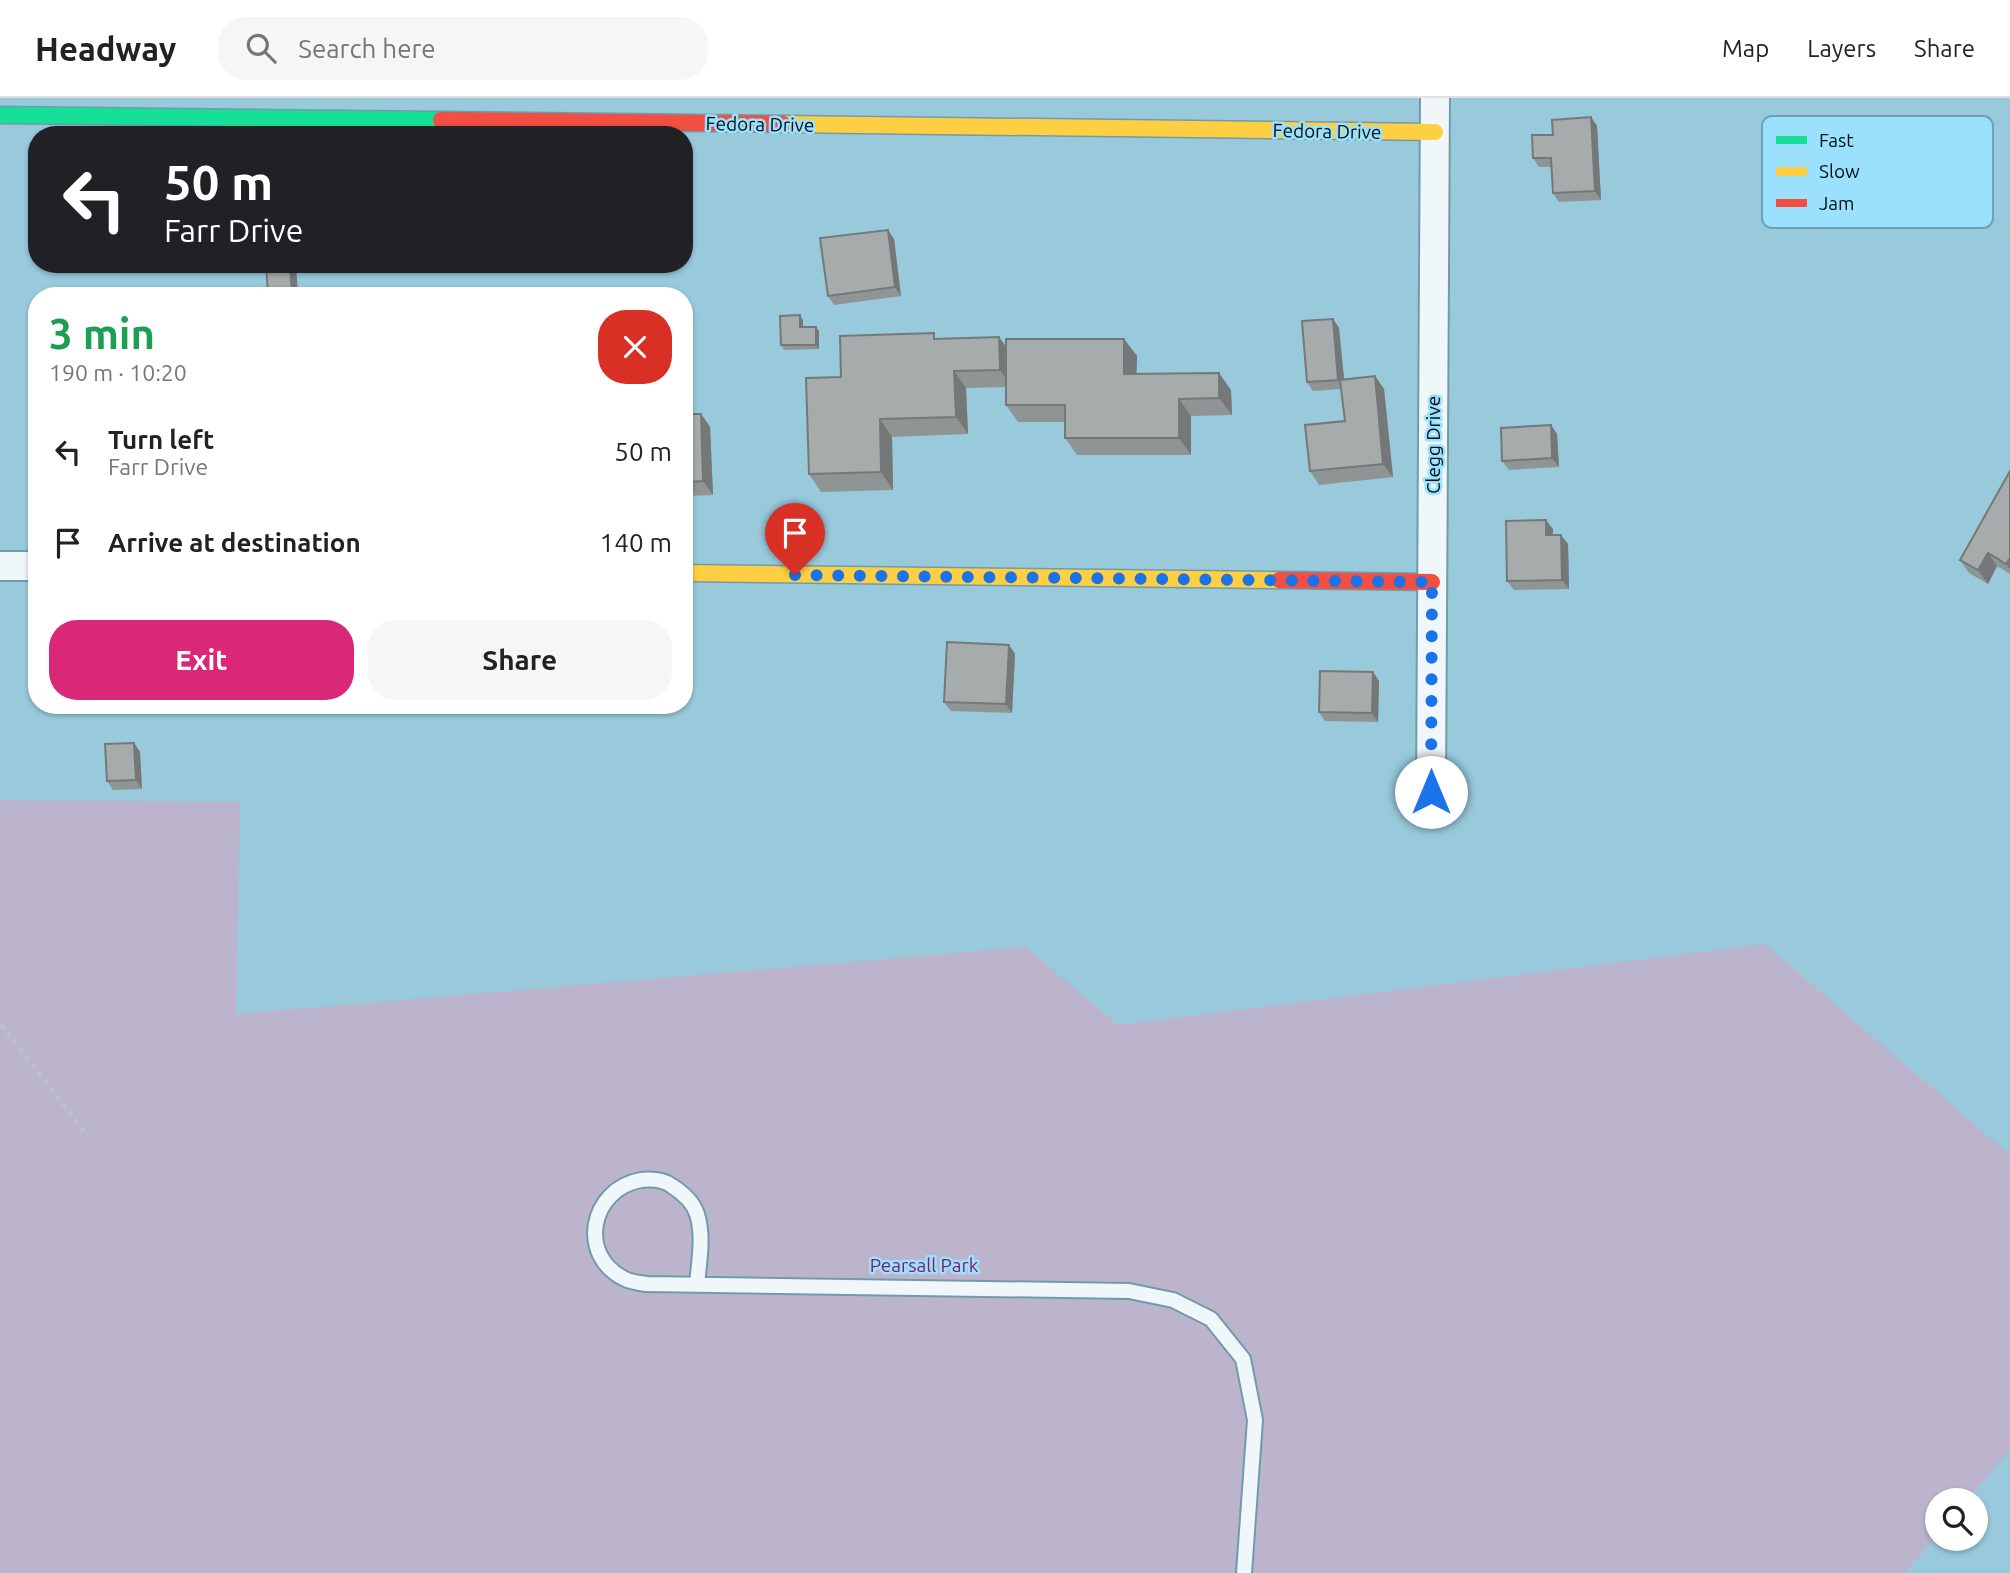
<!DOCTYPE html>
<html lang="en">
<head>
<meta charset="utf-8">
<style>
	:root { --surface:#fff; --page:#f6f6f6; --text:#222; --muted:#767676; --line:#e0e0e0; --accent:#db2777 }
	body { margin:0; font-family:Ubuntu,sans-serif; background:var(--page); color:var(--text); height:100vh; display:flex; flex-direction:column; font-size:26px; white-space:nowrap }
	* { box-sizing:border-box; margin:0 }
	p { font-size:23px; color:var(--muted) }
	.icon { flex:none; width:38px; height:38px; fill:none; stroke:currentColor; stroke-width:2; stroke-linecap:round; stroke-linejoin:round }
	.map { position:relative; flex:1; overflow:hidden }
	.sheet { position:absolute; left:28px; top:189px; width:665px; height:427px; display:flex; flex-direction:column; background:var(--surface); border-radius:28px; box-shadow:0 2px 5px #0004 }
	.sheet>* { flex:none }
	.top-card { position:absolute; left:28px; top:28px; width:665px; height:147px; border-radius:28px; box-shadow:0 2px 5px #0004; background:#202124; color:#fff; overflow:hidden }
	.controls { position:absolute; left:1925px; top:1390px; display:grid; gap:14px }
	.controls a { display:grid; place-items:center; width:63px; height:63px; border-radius:50%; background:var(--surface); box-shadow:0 2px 5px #0004; font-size:35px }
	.pin { position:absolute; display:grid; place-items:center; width:60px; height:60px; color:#fff; margin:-72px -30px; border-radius:50% 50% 50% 0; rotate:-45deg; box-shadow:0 0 7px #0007 }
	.pin .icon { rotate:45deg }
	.me { position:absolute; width:77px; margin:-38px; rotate:0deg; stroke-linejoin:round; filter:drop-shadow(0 0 5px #0008) }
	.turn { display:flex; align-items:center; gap:24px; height:147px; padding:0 21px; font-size:32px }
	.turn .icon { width:91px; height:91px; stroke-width:2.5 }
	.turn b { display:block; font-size:49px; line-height:60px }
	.round { display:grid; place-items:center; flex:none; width:74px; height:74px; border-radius:28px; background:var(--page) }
	.headline { display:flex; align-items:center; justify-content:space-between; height:119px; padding:0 21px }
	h1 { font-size:42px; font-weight:700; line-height:52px; color:#1e9e55 }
	.primary-button { display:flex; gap:14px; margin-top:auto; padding:14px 21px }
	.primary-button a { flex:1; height:80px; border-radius:28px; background:var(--accent); color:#fff; font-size:28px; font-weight:700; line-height:80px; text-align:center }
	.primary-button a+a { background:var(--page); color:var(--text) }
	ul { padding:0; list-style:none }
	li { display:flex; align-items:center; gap:21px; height:91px; padding:0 21px }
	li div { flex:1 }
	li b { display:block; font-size:26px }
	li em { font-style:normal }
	header { display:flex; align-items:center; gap:42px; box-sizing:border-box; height:98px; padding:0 35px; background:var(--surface); border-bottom:2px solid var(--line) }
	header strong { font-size:33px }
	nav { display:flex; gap:38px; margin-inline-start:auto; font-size:24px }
	.search { width:490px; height:63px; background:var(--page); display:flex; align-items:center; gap:18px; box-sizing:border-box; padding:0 24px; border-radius:28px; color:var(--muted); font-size:26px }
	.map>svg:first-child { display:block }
	.green { fill:#bcb3cd }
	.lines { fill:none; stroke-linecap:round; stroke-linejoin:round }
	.lane-casing { stroke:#729ba9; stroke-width:18 }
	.street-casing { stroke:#729ba9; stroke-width:32 }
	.fast-casing { stroke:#729ba9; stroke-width:19 }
	.slow-casing { stroke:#729ba9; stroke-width:19 }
	.jam-casing { stroke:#729ba9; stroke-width:19 }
	.path { stroke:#b6c4c9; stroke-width:4.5; stroke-dasharray:5 5; stroke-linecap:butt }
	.lane { stroke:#f0f7fa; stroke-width:14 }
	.street { stroke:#f0f7fa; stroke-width:28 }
	.fast { stroke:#16e098; stroke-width:16 }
	.slow { stroke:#ffcf43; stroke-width:16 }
	.jam { stroke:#f24e42; stroke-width:16 }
	.wall { fill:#8f9494 }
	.shaded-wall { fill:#747878 }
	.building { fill:#a6acac; stroke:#747878; stroke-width:2 }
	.route { stroke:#1a73e8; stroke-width:12; stroke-dasharray:0 21.6 }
	.labels { text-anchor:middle; stroke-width:5; stroke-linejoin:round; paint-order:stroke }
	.street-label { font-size:19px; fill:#000f16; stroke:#9be1fd }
	.park-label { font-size:19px; fill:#822162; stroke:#9be1fd }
	.key { fill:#9be1fd; stroke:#6ca2b8; stroke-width:2 }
	.key-label { font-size:19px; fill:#000f16 }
</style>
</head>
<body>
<header>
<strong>Headway</strong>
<div class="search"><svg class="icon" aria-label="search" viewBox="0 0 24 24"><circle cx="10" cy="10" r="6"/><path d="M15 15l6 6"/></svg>Search here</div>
<nav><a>Map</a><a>Layers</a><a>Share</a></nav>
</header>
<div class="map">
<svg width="2010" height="1475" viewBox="0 0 2010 1475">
	<rect width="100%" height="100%" fill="#98cadc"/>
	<path class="green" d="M0,702L240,704L236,916L1026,849L1118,927L1765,846L2010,1057V1352L1967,1402H1937V1437L1905,1475H0Z"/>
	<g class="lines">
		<defs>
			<path id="lane" d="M697,1186C699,1164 704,1138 697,1116C693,1104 683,1095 672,1088C664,1082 651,1081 641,1082C590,1091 577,1158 625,1181C631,1184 640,1185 646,1186L1129,1193L1173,1202L1211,1221L1243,1261L1255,1322L1244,1475"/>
			<g id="street">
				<path d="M0,468H37"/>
				<path d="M1431,694L1435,0"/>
			</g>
			<path id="fast" d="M0,17L441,22"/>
			<g id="slow">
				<path d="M783,26L1435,34"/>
				<path d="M684,475L1279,482"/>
			</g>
			<g id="jam">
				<path d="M441,22L783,26"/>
				<path d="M1279,482L1432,484"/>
			</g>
		</defs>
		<use href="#lane" class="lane-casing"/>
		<use href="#street" class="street-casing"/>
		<use href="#fast" class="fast-casing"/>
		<use href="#slow" class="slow-casing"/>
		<use href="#jam" class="jam-casing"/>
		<path class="path" d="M1,927L89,1039"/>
		<use href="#lane" class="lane"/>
		<use href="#street" class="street"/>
		<use href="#fast" class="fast"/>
		<use href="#slow" class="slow"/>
		<use href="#jam" class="jam"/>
	</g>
	<g class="wall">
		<path d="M1591,19L1597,28L1601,102L1559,104L1553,95L1552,69H1539L1533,60L1553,37Z"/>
		<path d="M894,141L901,198L834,207L828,198Z"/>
		<path d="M1333,221L1339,230L1344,282L1375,278L1384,291L1393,379L1319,387L1310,373L1345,323L1341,291L1313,293L1307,284Z"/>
		<path d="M803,222V229L819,233V251L784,252L781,247Z"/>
		<path d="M999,239L1006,249L1124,241L1137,258L1136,275L1231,292L1232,317L1191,318V357H1077L1065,340V324H1018L1006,307V289L966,290L968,336L892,339L893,392L821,394L809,376L841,279L938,241Z"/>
		<path d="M684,316H701L710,329L713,397L684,398Z"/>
		<path d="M1551,327L1557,336L1559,369L1509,372L1502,363Z"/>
		<path d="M2010,373V476L1997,468L1988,486L1969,475L1960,462Z"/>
		<path d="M1553,431V437L1568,446L1569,491L1514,492L1507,483Z"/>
		<path d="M1009,547L1015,556L1012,615L951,613L944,604Z"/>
		<path d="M1373,574L1379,583L1378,624L1325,623L1319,614Z"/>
		<path d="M436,607H478V613L439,612Z"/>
		<path d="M134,645L140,654L142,691L113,692L107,683Z"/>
	</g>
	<g class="shaded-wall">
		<path d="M1591,19L1597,28L1601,102L1595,93Z"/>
		<path d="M888,132L894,141L901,198L895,189Z"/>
		<path d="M290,166H296L298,198H292Z"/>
		<path d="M800,217L803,222V233L800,229Z"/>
		<path d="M1333,221L1339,230L1345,291L1338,282Z"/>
		<path d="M816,229L819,233V251L816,247Z"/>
		<path d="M999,239L1011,256L1012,289L1000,272Z"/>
		<path d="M1124,241L1137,258L1136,293L1124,276Z"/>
		<path d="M954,273L966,290L968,336L956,319Z"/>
		<path d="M1219,275L1231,292L1232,317L1219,300Z"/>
		<path d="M1375,278L1384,291L1393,379L1383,366Z"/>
		<path d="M1179,301L1191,318V357L1179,340Z"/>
		<path d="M701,316L710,329L713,397L703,383Z"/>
		<path d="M880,321L892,339L893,392L881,374Z"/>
		<path d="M1551,327L1557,336L1559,369L1552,360Z"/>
		<path d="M1546,422L1553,431V446L1546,437Z"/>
		<path d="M1561,437L1568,446L1569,491L1562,482Z"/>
		<path d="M1988,455L1997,468L1988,486L1978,472Z"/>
		<path d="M2010,460V471L2006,466Z"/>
		<path d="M1009,547L1015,556L1012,615L1006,606Z"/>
		<path d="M1373,574L1379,583L1378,624L1372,615Z"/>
		<path d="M134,645L140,654L142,691L136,682Z"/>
	</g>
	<g class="building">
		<path d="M1591,19L1595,93L1553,95L1551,60H1533L1532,37H1553L1552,22Z"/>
		<path d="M888,132L895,189L828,198L820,140Z"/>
		<path d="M266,166H290L292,198H268Z"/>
		<path d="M800,217V229H816V247H781L780,218Z"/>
		<path d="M1333,221L1338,282L1307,284L1302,223Z"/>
		<path d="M934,235V241L999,239L1000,272L954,273L956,319L880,321L881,374L809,376L806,280L841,279L840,238Z"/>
		<path d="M1006,241H1124V276L1219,275V300L1179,301V340H1065V307H1006Z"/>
		<path d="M1375,278L1383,366L1310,373L1305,327L1345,323L1340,282Z"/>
		<path d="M684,316H701L703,383L684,384Z"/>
		<path d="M1551,327L1552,360L1502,363L1501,330Z"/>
		<path d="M2010,373V460L2006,466L1988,455L1978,472L1960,462Z"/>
		<path d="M1546,422V437H1561L1562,482L1507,483L1506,423Z"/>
		<path d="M947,544L1009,547L1006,606L944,604Z"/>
		<path d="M1320,573L1373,574L1372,615L1319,614Z"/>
		<path d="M134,645L136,682L107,683L105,646Z"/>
	</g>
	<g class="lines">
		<path class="route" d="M795,477L1432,484L1431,694"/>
	</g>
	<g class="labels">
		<g class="street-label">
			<text transform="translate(760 26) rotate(1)" y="7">Fedora Drive</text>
			<text transform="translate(1327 33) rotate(1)" y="7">Fedora Drive</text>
			<text transform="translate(1433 347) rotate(-90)" y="7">Clegg Drive</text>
		</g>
		<g class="park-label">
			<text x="924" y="1174">Pearsall Park</text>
		</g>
	</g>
	<rect x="1762" y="18" width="231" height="112" rx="10" class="key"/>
	<rect x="1776" y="38" width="31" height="8" fill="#16e098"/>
	<rect x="1776" y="69" width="31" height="9" fill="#ffcf43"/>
	<rect x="1776" y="101" width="31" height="8" fill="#f24e42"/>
	<g class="key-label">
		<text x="1819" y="49">Fast</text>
		<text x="1819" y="80">Slow</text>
		<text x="1819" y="112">Jam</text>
	</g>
</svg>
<div class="controls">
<a><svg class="icon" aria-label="search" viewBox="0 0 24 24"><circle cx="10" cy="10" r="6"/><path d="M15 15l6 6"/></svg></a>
</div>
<div class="pin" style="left:795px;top:477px;background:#d93025"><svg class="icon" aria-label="arrive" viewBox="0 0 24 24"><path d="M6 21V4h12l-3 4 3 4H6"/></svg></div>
<svg class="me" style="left:1431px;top:694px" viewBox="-20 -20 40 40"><circle r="19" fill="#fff"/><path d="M0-13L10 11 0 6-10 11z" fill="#1a73e8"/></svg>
<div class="top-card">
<div class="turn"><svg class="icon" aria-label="left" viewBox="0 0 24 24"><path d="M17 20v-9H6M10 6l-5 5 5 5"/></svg><div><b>50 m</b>Farr Drive</div></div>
</div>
<section class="sheet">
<div class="headline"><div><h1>3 min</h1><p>190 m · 10:20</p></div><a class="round" style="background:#d93025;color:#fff"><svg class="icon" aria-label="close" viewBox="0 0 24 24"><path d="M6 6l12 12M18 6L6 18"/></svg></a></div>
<ul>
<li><svg class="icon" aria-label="left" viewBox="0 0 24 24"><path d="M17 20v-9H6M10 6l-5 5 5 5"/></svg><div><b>Turn left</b><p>Farr Drive</p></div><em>50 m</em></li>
<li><svg class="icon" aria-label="arrive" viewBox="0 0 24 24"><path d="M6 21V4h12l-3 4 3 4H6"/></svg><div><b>Arrive at destination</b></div><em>140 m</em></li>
</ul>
<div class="primary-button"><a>Exit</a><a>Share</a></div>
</section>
</div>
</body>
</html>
